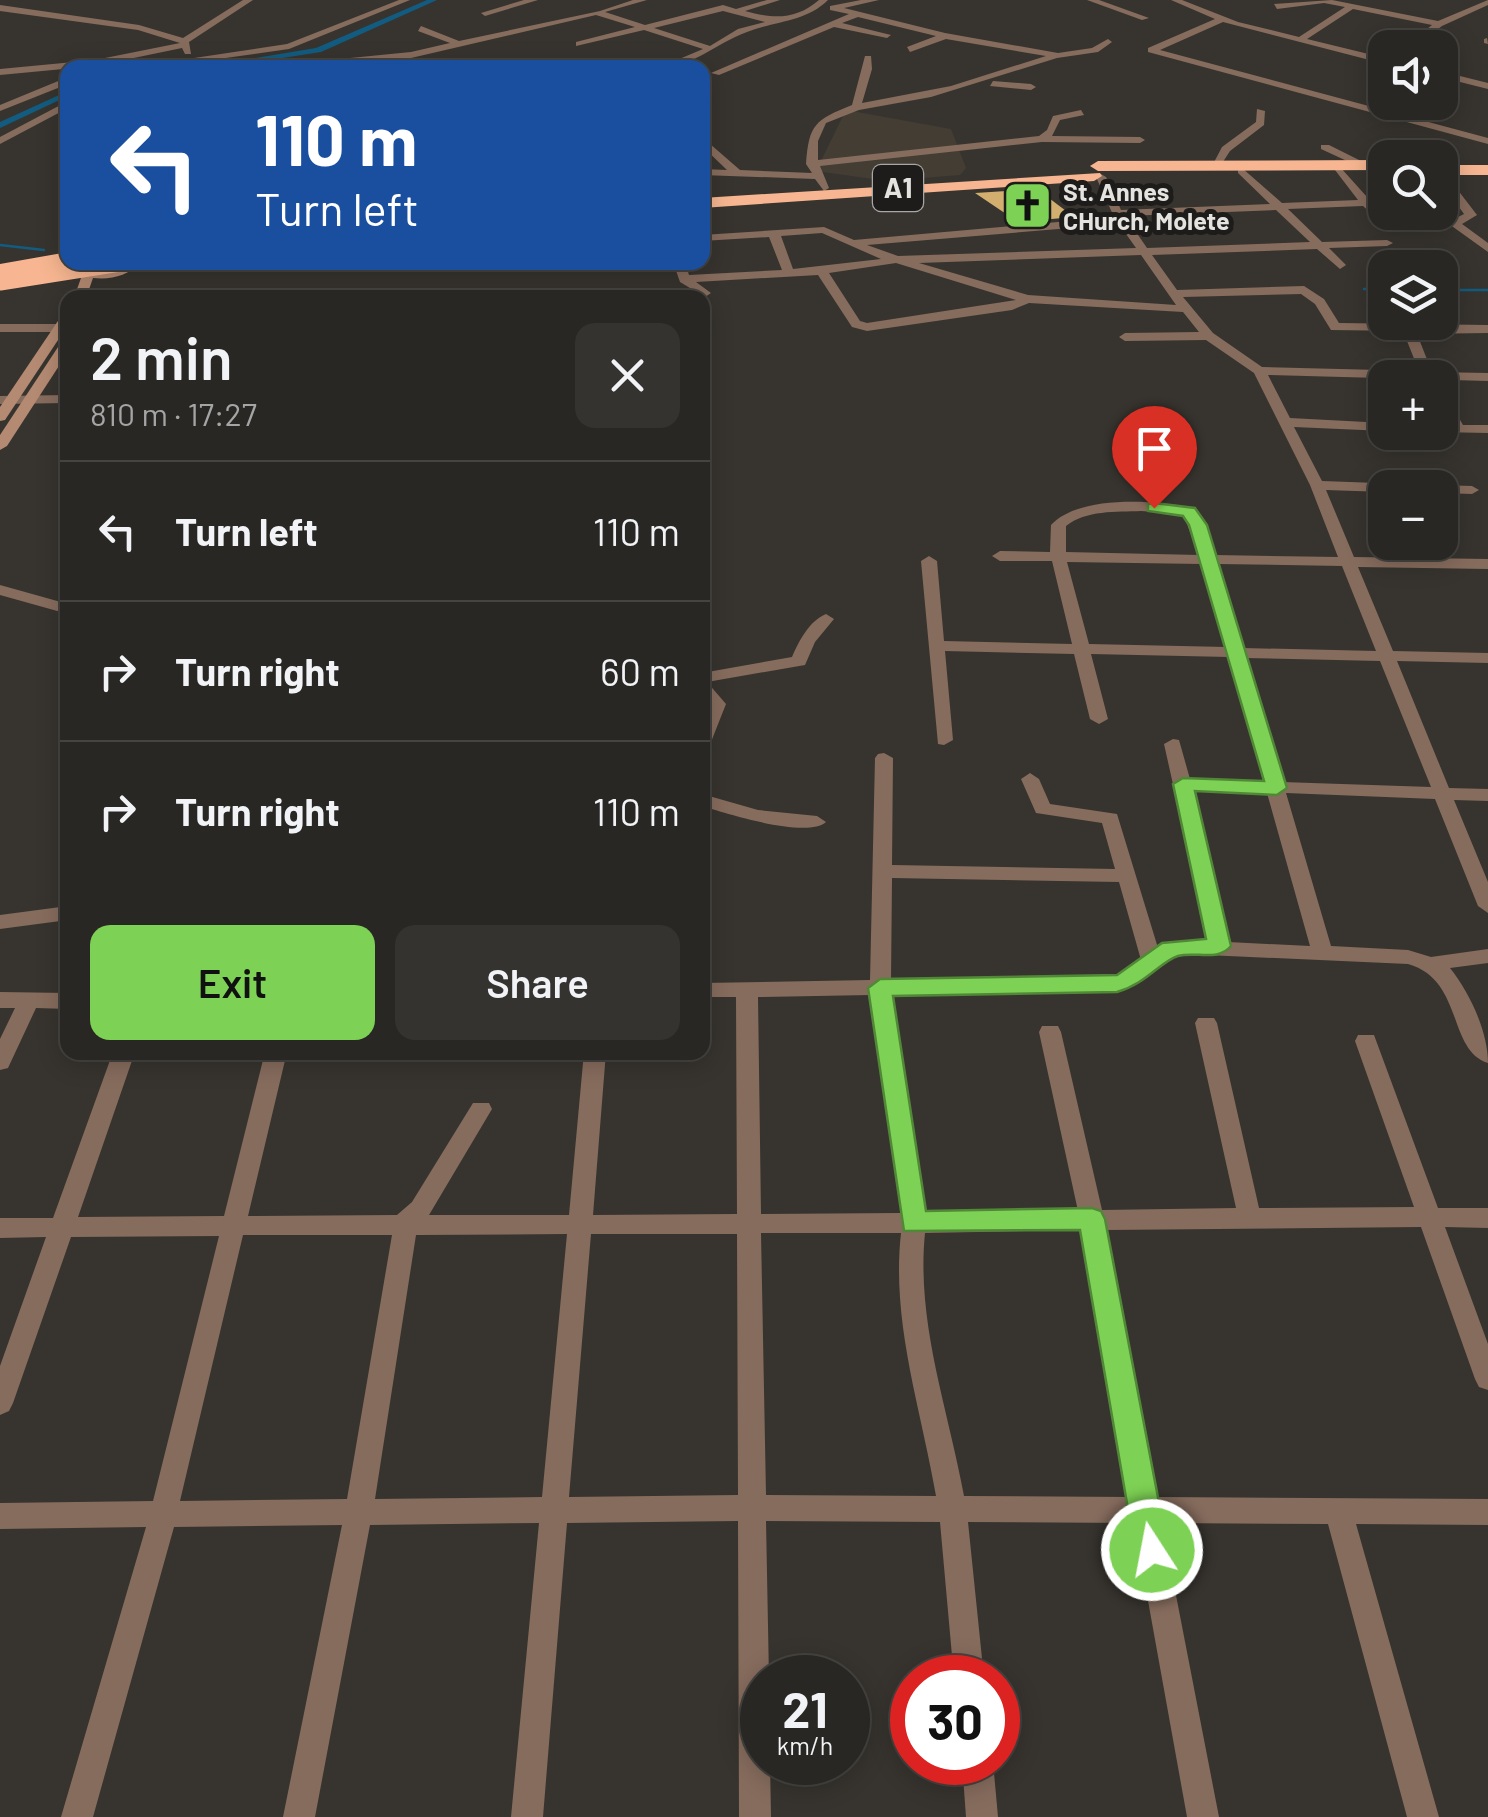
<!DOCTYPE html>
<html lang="en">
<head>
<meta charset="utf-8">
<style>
	:root { --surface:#292723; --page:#353330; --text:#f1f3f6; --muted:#a5a5a6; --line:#454441; --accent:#7dd154 }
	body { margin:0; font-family:Barlow,sans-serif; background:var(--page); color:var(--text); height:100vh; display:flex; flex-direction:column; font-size:38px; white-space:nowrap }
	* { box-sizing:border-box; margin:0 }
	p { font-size:32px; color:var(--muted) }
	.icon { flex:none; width:55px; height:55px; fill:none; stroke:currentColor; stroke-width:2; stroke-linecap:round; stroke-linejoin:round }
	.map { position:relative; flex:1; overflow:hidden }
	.side { position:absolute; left:60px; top:290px; width:650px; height:770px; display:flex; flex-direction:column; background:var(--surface); border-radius:20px; box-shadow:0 5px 25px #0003,0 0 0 2px var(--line) }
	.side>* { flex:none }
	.hud { position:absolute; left:60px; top:60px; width:650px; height:210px; border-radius:20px; box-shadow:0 5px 25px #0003,0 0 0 2px var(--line); background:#1a4fa0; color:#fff; overflow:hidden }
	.controls { position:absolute; left:1368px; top:30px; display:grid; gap:20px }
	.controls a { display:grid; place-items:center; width:90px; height:90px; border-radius:20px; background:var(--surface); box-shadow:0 5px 25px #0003,0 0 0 2px var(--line); font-size:50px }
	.speed { position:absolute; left:740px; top:1655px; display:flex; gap:20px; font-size:50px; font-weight:700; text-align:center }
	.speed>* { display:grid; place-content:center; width:130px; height:130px; border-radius:50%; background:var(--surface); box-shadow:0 5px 25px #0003,0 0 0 2px var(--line); line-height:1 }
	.speed small { font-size:25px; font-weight:400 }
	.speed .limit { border:15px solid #d22; background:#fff; color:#111 }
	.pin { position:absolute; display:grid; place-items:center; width:85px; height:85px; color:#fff; margin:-102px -42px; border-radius:50% 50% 50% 0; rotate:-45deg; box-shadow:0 0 10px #0007 }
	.pin .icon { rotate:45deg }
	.me { position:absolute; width:110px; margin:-55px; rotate:349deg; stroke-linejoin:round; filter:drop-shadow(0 0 8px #0008) }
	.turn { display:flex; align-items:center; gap:35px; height:210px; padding:0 30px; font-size:45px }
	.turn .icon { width:130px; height:130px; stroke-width:2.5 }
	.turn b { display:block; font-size:70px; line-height:85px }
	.round { display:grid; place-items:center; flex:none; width:105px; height:105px; border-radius:20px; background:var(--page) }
	.headline { display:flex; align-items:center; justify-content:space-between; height:170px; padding:0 30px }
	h1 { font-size:60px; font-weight:600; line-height:75px }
	.button { display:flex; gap:20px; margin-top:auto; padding:20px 30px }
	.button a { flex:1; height:115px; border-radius:20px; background:var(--accent); color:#111; font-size:40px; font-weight:600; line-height:115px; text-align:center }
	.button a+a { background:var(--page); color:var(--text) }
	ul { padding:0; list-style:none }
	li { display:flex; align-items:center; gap:30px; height:140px; padding:0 30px; border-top:2px solid var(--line) }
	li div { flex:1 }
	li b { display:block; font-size:38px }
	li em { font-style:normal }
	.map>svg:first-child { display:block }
	.built { fill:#433d34 }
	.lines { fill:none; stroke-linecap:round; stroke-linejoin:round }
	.stream { stroke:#125c81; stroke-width:2.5 }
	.canal { fill:#125c81; fill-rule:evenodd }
	.building { fill:#d2ae6f }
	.street { fill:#866c5d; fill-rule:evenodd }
	.secondary { fill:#b48a72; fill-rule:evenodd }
	.highway { fill:#f7b691; fill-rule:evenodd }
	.highway-bridge { stroke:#f7b691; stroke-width:19 }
	.route { fill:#7dd154; stroke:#518837; stroke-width:2.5 }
	.labels { text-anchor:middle; stroke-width:10; stroke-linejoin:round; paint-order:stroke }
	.far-poi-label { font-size:25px; font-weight:bold; fill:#e5e3e0; stroke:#1d1c1a; text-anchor:start }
	.shield { fill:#1d1c1a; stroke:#a9a7a5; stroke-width:2.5 }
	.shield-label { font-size:28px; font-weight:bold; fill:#e5e3e0 }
</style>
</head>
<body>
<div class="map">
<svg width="1488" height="1817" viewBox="0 0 1488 1817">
	<rect width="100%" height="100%" fill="#37342f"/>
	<path class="built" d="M846,110L951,129L966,168L960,175L887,181L816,171Z"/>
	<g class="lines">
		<g class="stream">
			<path d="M0,245L44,250"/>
			<path d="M1364,289H1385"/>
			<path d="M1440,290H1488"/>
		</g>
		<g class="canal">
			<path d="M427,0H437L321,52L219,68H196L316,48Z"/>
			<path d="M68,91V96L0,128V122Z"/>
		</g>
	</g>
	<path class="building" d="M1037,189L1074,217L1018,222L975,193Z"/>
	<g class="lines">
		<g class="street">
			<path d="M243,0H253L189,42L191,54H185L182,48L95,66L0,75V69L95,60L180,43L138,30L0,11V5L139,25L183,38Z"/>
			<path d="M399,0H410L289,49L154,68H127L287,44Z"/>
			<path d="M524,0H538L485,16L481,13Z"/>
			<path d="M633,0H647L605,12L645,25L723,5L736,9L767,0H780L745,11C773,19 796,20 819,0H828C806,22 775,21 747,32C716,43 692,68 658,68L703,49L644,30L576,46V42L635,27L596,15L411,58L332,68L340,59L411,52L450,43L418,31L421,26L459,41L600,11ZM723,11L765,22L738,29L710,46L654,28Z"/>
			<path d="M861,0H879L844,8L945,33L1058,53L1092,48L1108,39L1112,42L1098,52L1057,58L931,97L859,110L826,123L818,141V160L1039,136L1047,130L1053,116L1081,110L1084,115L1060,120L1052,136L1140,137L1145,140L1140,143L1042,142L820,166L829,188L824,191L815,179L702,175V169L727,170L702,146V137L740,170L812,173L806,164C809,124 815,120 852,105L865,56H871L872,69L862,103L951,86L1046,56L946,39L910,52L907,47L936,36L858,17L842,23L891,35L887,38L834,27L719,75L711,73L849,14L830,10V6Z"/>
			<path d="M1087,0H1099L1149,18L1142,20Z"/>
			<path d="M1171,0H1182L1238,22L1299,37L1345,7L1324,3L1277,9L1274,4L1332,0L1438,21L1488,0V5L1442,26L1413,48H1403L1432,25L1353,9L1307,39L1385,58V64L1223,22L1160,50L1488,138V144L1148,52V48L1215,19Z"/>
			<path d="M1487,38L1488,44L1484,43V39Z"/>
			<path d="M1440,71L1488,83V89L1440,77Z"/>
			<path d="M68,77V84L0,111V105Z"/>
			<path d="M993,81L1031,84L1036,87L1031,90L990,86Z"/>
			<path d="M68,101V108L0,144V137Z"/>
			<path d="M1257,109L1265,111L1264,125L1230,151L1219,168H1211L1222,147L1256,122Z"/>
			<path d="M1321,145H1329L1369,165L1360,167L1321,149Z"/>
			<path d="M1340,167L1386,218H1456L1464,214L1440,181V171L1444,172L1477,215L1462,224L1488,243V252L1449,224H1383L1363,206L1288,209L1322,242L1387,240L1393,243L1387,246L1329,248L1346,265L1340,269L1317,249L1152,255L1177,290L1304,286L1324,299L1339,323L1488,325V333L1417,334L1432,372L1488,373V381L1268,375L1290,418L1385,423V431L1294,427L1322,481L1405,484L1412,488H1385V492L1326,490L1354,557L1488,559V569L1358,567L1393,651L1488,653V663L1397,661L1449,788L1488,789V801L1454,800L1488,882V913L1478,906L1435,799L1286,793L1331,946L1408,950L1431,957L1488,949V963L1450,968C1470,993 1488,1032 1488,1063C1447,1050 1464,980 1408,964L1184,954C1159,962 1143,984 1117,991L892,995L925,1213L1078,1211L1039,1032L1042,1026H1058L1061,1032L1102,1210L1236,1208L1195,1023L1198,1018H1214L1217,1023L1259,1208L1414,1207L1355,1041L1358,1035H1374L1438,1208H1488V1228L1445,1227L1488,1344V1390L1479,1387L1475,1379L1421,1227L1106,1230L1157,1497L1488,1499V1525L1356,1524L1439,1817H1407L1328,1524L1162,1523L1219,1817H1187L1134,1523L968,1522L984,1678H954L940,1522L766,1521L769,1678H762V1762H770L771,1817H739L738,1521L567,1523L543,1817H511L539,1523L370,1525L315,1817H283L342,1525L174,1527L93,1817H61L146,1527L0,1529V1503L153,1501L219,1236L71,1237L13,1403L9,1411L0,1415V1366L46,1237L0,1238V1218H53L113,1052H135L78,1217L224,1216L265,1052H287L248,1216L397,1215L412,1202L473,1103H489L492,1109L429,1215H569L584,1052H606L593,1215L737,1214L736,997H702V983L870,980L875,758L878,754L884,753L893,758L892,865L1115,869L1102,823L1036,813L1021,779L1030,773L1039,779L1050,804L1117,814L1158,948L1184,940L1208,941L1164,744L1173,739L1179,740L1190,779L1264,781L1229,657L1091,654L1108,719L1099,724L1090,719L1074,654L945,651L953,740L944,745L938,744L921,561L929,556L937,561L944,641L1072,644L1052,561H1000L992,556L1000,551L1050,552L1051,525C1079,495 1152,500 1189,507L1196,511L1215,555L1338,557L1310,485L1254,373L1206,340L1125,341L1119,337L1125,333L1199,332L1183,312L1029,303L1012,310L867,331L852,327L818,275L696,282L711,293L705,297L680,282L673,262H685L689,275L782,270L769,237L702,241V235L824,227L854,240L1114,217L1096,177L1101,174L1106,177L1121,210L1270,204L1238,173V169L1242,168L1282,203L1358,200L1335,170ZM1276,210L1310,242L1147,248L1125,216ZM1119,224L1136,248L898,256L867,245ZM822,233L881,259L793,269L781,236ZM1141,255L1176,305L1028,295L919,263ZM896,263L1016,300L867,323L860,321L829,273ZM1301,294L1315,304L1331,330L1403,331L1419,371L1262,367L1213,333L1183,297ZM1141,511L1183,514L1199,555L1066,552V526C1086,510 1116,512 1141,511ZM1067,562L1202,564L1226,647L1089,644ZM1218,564L1342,566L1376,651L1243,648ZM1246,658L1380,661L1431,787L1282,782ZM1193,790L1267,793L1310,946L1228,942ZM892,878L1119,882L1141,960L1115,977L891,980ZM870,995L901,1213L761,1214L758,997ZM1082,1230L1130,1497L964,1496C948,1408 916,1323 925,1233ZM761,1233H901C891,1323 921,1408 936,1496L766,1495ZM567,1234L542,1497L375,1499L416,1235ZM591,1234H737L738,1495L569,1497ZM243,1235H392L347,1499L180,1501Z"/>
			<path d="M0,324H59L65,328L59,332H0Z"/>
			<path d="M1440,393L1445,394L1463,425H1488V433L1437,432L1440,425H1450L1440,408Z"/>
			<path d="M68,395V403L0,404V396Z"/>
			<path d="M1440,485L1472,486L1479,490L1472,494L1440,493V488H1434Z"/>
			<path d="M0,585L68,604V614L0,595Z"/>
			<path d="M826,614L834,619L815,642L805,665L707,682L726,704L711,742L702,747V719L708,704L702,698V673L792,657C799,641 809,621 826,614Z"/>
			<path d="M702,766L711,771V785L702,791Z"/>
			<path d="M702,794L758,810L817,816L826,822C807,839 728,814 702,806Z"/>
			<path d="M68,906V920L0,929V915Z"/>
			<path d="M0,992L68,993V1009L36,1008L8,1068L0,1070V1039L15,1008H0Z"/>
			<path d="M962,1762H993L998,1817H966Z"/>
		</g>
		<g class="secondary">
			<path d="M128,262H140C128,276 111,280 93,278L86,298H74L82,275L71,267V263L105,272Z"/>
			<path d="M68,311V325L5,420L0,421V407L64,312Z"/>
			<path d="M68,337V352L7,446L0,450V435L62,341Z"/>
		</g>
		<g class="highway">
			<path d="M1385,160V170L1098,171L1090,166L1098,161Z"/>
			<rect x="1440" y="165" width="48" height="10"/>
			<path d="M1100,173L1102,176L1094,181L702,208V198Z"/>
			<path d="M68,252V262L0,274V264Z"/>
			<path d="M127,262H161L127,270Z"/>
		</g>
		<path class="highway-bridge" d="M0,281L120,262"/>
	</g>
	<path class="route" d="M1154,503L1195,508L1207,525L1287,788L1277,795L1195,791L1231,946C1218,962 1196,951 1178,956C1161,961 1146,984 1117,992L893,996L926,1211L1092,1208L1101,1211L1105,1219L1168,1550L1163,1560L1152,1565L1140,1560L1135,1550L1080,1230L904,1231L868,988L880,979L1117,975L1162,943L1206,939L1173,784L1183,778L1264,781L1189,525L1183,516L1148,511V504Z"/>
	<defs>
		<symbol id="church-square" viewBox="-11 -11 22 22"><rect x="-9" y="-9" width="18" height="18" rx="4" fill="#7dd154" stroke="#1d1c1a"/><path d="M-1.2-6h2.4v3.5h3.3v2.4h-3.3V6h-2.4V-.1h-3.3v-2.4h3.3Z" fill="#111"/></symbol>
	</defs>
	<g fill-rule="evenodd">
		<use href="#church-square" x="1000" y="178" width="55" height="55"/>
	</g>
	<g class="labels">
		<g class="far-poi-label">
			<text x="1063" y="201">St. Annes<tspan x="1063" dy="29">CHurch, Molete</tspan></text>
		</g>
		<rect class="shield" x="873" y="165" width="50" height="46" rx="8"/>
		<g class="shield-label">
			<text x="898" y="198">A1</text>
		</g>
	</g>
</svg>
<div class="controls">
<a><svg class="icon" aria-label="sound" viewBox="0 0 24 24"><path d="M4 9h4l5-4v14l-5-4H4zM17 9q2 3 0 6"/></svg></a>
<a><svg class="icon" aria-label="search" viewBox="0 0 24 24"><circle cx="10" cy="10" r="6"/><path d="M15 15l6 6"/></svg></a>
<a><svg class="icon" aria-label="layers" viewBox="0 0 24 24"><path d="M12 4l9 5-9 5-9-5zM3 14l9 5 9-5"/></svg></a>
<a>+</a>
<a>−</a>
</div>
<div class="speed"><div>21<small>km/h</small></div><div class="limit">30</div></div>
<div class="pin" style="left:1154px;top:508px;background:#d93025"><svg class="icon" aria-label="arrive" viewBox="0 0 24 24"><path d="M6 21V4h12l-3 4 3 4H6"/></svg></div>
<svg class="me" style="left:1152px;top:1550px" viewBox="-20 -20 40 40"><circle r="17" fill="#7dd154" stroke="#fff" stroke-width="3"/><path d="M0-11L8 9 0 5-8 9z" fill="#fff"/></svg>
<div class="hud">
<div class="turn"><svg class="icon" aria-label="left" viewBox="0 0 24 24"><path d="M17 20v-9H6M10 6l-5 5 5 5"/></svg><div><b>110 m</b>Turn left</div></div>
</div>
<section class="side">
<div class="headline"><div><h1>2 min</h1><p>810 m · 17:27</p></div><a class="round"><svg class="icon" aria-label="close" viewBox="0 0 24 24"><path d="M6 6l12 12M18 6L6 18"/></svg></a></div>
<ul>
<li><svg class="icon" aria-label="left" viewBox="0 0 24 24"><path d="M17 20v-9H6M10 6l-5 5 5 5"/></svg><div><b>Turn left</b></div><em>110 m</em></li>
<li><svg class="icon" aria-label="right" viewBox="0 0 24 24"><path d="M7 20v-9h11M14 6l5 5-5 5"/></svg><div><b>Turn right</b></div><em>60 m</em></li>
<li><svg class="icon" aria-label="right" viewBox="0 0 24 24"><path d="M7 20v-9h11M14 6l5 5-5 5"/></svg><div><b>Turn right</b></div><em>110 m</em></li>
</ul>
<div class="button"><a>Exit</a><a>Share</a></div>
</section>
</div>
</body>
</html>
